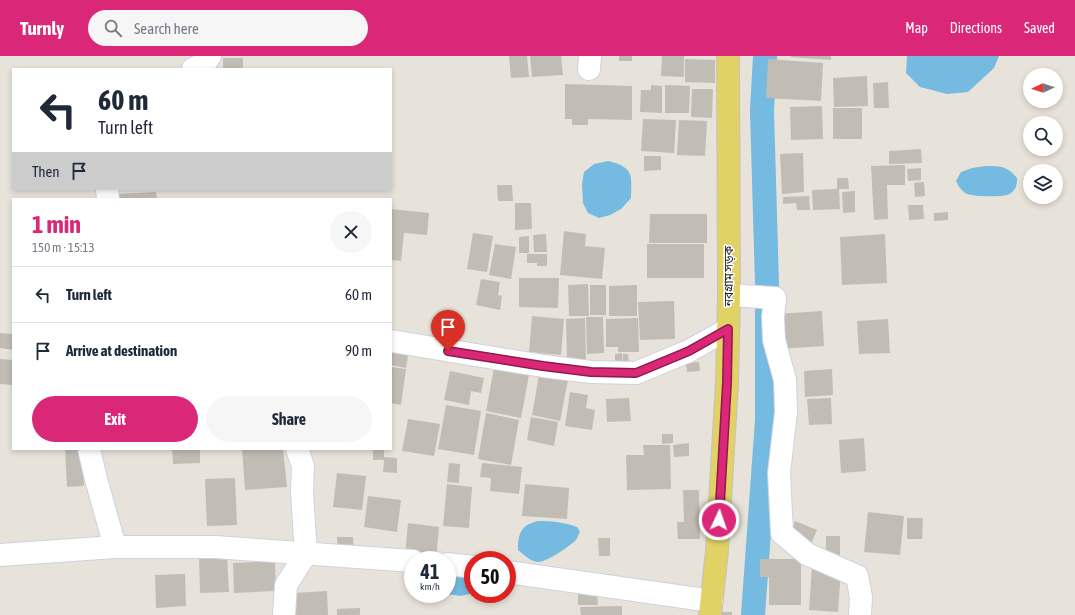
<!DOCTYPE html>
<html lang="en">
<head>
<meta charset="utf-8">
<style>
	:root { --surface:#fff; --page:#f6f6f7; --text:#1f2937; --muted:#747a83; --line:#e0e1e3; --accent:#db2777 }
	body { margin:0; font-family:"Asap Condensed","Noto Sans Bengali",sans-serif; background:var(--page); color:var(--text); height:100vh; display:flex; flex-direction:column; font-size:15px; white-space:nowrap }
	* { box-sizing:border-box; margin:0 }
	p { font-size:13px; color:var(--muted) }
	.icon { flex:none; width:22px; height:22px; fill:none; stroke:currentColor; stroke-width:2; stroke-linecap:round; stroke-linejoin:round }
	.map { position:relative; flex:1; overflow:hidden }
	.sheet { position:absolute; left:12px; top:142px; width:380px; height:252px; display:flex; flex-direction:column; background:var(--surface); border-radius:0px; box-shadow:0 2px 6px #0003 }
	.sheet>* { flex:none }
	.hud { position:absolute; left:12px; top:12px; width:380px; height:122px; border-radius:0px; box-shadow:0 2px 6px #0003; background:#fff; color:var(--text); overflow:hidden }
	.needle { width:26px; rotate:266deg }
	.buttons { position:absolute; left:1023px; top:12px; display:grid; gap:8px }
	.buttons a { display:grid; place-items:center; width:40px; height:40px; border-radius:50%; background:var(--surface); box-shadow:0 2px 6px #0003; font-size:20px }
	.speed { position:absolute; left:404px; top:495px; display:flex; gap:8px; font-size:20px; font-weight:700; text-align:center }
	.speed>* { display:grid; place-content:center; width:52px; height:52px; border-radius:50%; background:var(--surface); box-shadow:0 2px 6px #0003; line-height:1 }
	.speed small { font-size:10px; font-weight:400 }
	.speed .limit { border:6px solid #d22; background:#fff; color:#111 }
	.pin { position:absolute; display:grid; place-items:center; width:34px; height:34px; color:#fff; margin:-41px -17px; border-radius:50% 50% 50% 0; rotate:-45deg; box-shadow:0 0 4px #0007 }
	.pin .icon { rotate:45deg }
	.me { position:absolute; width:44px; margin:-22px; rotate:3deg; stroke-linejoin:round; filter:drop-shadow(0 0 3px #0008) }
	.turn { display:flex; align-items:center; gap:14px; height:84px; padding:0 20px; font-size:18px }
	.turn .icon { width:52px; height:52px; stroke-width:2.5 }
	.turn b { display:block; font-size:28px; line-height:34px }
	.then { display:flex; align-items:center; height:38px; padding:0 20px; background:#0003; gap:8px; font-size:15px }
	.round { display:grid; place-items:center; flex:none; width:42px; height:42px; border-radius:21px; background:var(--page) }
	.summary { display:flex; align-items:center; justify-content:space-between; height:68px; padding:0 20px }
	h1 { font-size:24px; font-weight:700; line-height:30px; color:var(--accent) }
	.cta { display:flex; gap:8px; margin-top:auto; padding:8px 20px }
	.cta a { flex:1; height:46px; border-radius:24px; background:var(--accent); color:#fff; font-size:16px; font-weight:700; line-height:46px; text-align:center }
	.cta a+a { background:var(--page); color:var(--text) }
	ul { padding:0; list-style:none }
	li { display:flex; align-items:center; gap:12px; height:56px; padding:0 20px; border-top:1px solid var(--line) }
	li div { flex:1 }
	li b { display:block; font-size:15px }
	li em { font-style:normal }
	header { display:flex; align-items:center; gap:24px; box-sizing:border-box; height:56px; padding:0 20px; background:var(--accent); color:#fff }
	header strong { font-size:19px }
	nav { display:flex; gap:22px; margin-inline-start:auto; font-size:14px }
	.search { width:280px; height:36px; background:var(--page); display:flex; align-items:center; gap:10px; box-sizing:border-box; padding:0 14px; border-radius:22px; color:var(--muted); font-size:15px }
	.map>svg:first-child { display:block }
	.water { fill:#75bae1 }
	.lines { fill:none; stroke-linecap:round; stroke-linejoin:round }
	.canal { stroke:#75bae1; stroke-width:24 }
	.building { fill:#c1bdb5 }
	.minor-casing { stroke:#cfd1df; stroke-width:24 }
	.major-casing { stroke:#c3c3c3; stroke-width:24 }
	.minor { stroke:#fff; stroke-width:22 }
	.major { stroke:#e2d165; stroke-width:22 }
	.route-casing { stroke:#8e194d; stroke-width:10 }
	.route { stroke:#db2777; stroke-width:7 }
	.labels { text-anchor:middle; stroke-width:3; stroke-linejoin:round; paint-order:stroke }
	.street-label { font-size:12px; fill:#272727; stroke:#fff }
</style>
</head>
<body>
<header>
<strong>Turnly</strong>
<div class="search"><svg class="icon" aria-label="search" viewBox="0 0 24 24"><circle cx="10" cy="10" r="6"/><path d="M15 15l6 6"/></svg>Search here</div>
<nav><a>Map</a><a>Directions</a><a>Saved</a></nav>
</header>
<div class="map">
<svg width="1075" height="559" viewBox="0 0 1075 559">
	<rect width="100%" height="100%" fill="#e8e3da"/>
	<g class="water">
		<path d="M907,0H999L994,12L968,36L947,38L920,31L906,17Z"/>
		<path d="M608,105C633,111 632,118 631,142L621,153L610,159L599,162L588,157L583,147L582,128L584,116L594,108Z"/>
		<path d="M986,110C1001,110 1007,110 1017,122C1018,129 1014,137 1007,139C1000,141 971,141 965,137C961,134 958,130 956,125L961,116L972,112Z"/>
		<path d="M538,465C552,465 564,466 577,471L580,476C578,479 577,483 575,485C568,491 546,507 537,506C530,505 523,498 518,494C518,477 521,469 538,465Z"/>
		<path d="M447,519L473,520V537L461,540L447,538Z"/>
	</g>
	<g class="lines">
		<path class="canal" d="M753,559L767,364V228L762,55L765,0"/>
	</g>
	<g class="building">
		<path d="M509,0H527L529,21L511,22Z"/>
		<path d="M530,0H561L563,19L532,21Z"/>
		<rect x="619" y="0" width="13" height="5"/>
		<path d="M662,0H684V21L661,20Z"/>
		<path d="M791,0H831V4L791,1Z"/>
		<rect x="223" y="2" width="20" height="11"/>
		<path d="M685,3L715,4V27L685,26Z"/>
		<path d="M768,3L823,7L821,45L766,42Z"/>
		<path d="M867,20L868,50L834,51L833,22Z"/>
		<path d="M888,26L889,52H874L873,27Z"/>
		<path d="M565,28L632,30V64L588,63V69H572V63H565Z"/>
		<path d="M651,29L662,30V57L640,56L641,34H651Z"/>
		<path d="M665,29L690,30L689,57H665Z"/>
		<path d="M692,33H713L712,62L691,61Z"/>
		<path d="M822,50L823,83L791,84L790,51Z"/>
		<rect x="833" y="52" width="29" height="31"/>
		<path d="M643,63L676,64L674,97L641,95Z"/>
		<path d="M679,64L707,65L705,100L677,99Z"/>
		<path d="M921,93L922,107L889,108V95Z"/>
		<path d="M803,97L804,136L782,138L780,98Z"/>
		<path d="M644,100H661V114L644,115Z"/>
		<path d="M905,109V129H887L888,163L874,164L871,110Z"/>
		<path d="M921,112V124L908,125L907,113Z"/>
		<path d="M837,122H848L849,133H839L840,153L813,154L812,134L837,133Z"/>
		<path d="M924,126L925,140L915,141L914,127Z"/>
		<path d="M497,129H512L513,145H498Z"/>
		<path d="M855,135V156L843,157L842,136Z"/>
		<path d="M156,136L157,143H118V138Z"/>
		<path d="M809,140L810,154H797L796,147L783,148V141Z"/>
		<path d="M515,147H531L532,173L515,174Z"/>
		<path d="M908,149H923L924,163L909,164Z"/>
		<path d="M391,153L429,157L427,179L404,177L401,205L391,204Z"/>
		<path d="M948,156V164L934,165V157Z"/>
		<path d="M650,158H707V187H649Z"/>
		<path d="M564,175L586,178L585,190L605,192L602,223L560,219Z"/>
		<path d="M473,177L493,180L487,216L467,213Z"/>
		<path d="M546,178L547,196H534L533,179Z"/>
		<path d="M885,178L887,227L842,229L840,181Z"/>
		<path d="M529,180V197H519V181Z"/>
		<path d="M495,188L516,191L511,223L489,219Z"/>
		<rect x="647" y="188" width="57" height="34"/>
		<path d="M527,198H547V210H537V207H527Z"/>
		<path d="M519,222H559L558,252L519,251Z"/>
		<path d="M481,223L500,226L498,239L502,240L500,254L476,249Z"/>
		<path d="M588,228L589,260H569L568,229Z"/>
		<rect x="590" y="229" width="16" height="30"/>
		<path d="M637,229V260H609V230Z"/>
		<path d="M674,245L675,283L640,284L638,246Z"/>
		<path d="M822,255L824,290L779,293L777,258Z"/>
		<path d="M532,260L564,263L561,299L529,296Z"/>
		<path d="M586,261H603L604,297L587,298Z"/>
		<path d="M585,262L586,304L567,305L566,263Z"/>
		<path d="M638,262L639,296H618V291H606V263Z"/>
		<path d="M888,263L890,297L859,298L857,265Z"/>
		<path d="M0,277L13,278V294L0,292Z"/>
		<path d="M391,290L409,293L406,312L391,309Z"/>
		<path d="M622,297L623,309L615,310V298Z"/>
		<path d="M623,298H628L629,308H623Z"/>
		<path d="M0,303L13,304V329L0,328Z"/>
		<path d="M699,306L700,315L687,316L686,307Z"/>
		<path d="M391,311L406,313L401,349L391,347Z"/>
		<path d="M494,312L529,319L521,362L486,355Z"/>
		<path d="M832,313L833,339L805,341L804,315Z"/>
		<path d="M450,315L484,322L481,337L471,335L469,349L444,344Z"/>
		<path d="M539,319L568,324L560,365L532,359Z"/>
		<path d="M570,336L588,339L586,352L595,354L592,374L565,370Z"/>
		<path d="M629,342L631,365L607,366L606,343Z"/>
		<path d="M831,342L832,368L809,369L807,343Z"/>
		<path d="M446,349L481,355L474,399L438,393Z"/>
		<path d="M486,357L519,364L511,409L478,403Z"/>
		<path d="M531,361L558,366L554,390L527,384Z"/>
		<path d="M408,363L440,368L434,400L402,395Z"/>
		<path d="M662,378H673V387L662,388Z"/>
		<path d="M864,382L866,415L841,417L839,384Z"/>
		<path d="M689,387V400L674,401L673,389Z"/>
		<path d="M643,389H670L671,433L627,434L626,399H644Z"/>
		<path d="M65,393H82L84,430L67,431Z"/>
		<path d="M172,393H200V407L173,408Z"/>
		<path d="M242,393H283L287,431L245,434Z"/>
		<path d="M373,393H384V401L397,402V417L383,416L384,404H373Z"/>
		<path d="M449,407L460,408L459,427L447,426Z"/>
		<path d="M482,407L522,411L519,438L490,435L491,422L480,421Z"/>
		<path d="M337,417L366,420L362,454L333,451Z"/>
		<path d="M235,422L237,469L207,470L205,423Z"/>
		<path d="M447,428L472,431L469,472L443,470Z"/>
		<path d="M525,428L569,432L567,463L522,460Z"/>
		<path d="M683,434H699L700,483H678L677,466H684Z"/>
		<path d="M368,440L401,444L397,476L364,471Z"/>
		<path d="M868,456L904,460L900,499L864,496Z"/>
		<path d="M907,462H923L922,483H907Z"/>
		<path d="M795,465L817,474L811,488L789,479Z"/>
		<path d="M408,467L439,471L436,503L405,500Z"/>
		<rect x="826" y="480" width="14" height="19"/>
		<path d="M337,481H353L354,496H338Z"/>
		<path d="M598,482H610V500H599Z"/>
		<path d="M227,499L229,536L200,537L199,500Z"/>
		<path d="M760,503H801V549H769V521H760Z"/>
		<path d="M275,505L276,535L234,537L233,507Z"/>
		<path d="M812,511L841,513L838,556L809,554Z"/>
		<path d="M185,518L186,550L156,552L155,519Z"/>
		<path d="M597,532L598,549H578V533Z"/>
		<path d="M327,535L328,559H294L293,537Z"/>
		<path d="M622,550V559H581L580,551Z"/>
		<path d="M360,552V559H337V553Z"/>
		<rect x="720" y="556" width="12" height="3"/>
	</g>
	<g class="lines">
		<defs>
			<g id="minor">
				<path d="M193,13L206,6L210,0"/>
				<path d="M589,13L590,0"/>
				<path d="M107,133L108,143"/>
				<path d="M729,239L775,242L773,261L774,284L785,324L786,356L779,417L782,477L807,498L857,520L861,541L860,559"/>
				<path d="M391,285L543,310L591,316L636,317L689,295L728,273"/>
				<path d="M89,393L96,423L115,491"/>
				<path d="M0,499L115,491H215L413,505"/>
				<path d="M447,508L473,511"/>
				<path d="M507,516L712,545"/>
				<path d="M284,559L286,529L306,498L302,435L303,410L297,393"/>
			</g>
			<path id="major" d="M710,559L717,495L727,327L729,239L728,0"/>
		</defs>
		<use href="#minor" class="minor-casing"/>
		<use href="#major" class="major-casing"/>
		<use href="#minor" class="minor"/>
		<use href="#major" class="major"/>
	</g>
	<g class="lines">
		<defs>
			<path id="route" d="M448,295L543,310L591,316L636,317L689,295L728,273L727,327L719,464"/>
		</defs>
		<use href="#route" class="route-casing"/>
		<use href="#route" class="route"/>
	</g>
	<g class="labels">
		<g class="street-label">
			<text transform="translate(729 220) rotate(-90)" y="4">নবগ্রাম সড়ক</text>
		</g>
	</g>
</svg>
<div class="buttons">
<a><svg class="needle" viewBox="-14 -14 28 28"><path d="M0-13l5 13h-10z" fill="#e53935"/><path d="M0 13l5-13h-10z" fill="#747a83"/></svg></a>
<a><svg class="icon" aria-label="search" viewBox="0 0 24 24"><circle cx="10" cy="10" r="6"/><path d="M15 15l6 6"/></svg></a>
<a><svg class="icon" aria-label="layers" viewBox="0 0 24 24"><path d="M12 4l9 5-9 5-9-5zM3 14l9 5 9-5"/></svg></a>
</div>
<div class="speed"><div>41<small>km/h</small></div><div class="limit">50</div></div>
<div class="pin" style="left:448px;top:295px;background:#d93025"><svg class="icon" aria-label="arrive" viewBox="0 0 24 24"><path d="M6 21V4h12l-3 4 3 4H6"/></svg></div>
<svg class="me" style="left:719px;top:464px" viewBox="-20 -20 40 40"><circle r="17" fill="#db2777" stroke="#fff" stroke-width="3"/><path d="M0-11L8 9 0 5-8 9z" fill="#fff"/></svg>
<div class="hud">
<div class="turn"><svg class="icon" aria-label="left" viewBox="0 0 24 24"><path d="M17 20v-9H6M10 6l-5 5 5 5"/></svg><div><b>60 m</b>Turn left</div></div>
<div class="then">Then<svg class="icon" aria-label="arrive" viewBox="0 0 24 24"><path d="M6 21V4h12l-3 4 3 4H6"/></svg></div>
</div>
<section class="sheet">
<div class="summary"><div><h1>1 min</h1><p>150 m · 15:13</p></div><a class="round"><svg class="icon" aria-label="close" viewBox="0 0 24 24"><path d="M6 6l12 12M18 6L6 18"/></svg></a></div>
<ul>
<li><svg class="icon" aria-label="left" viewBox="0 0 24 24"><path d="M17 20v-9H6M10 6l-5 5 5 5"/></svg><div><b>Turn left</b></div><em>60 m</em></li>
<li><svg class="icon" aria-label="arrive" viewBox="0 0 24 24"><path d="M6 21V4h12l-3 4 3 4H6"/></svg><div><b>Arrive at destination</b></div><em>90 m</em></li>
</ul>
<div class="cta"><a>Exit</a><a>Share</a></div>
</section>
</div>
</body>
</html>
